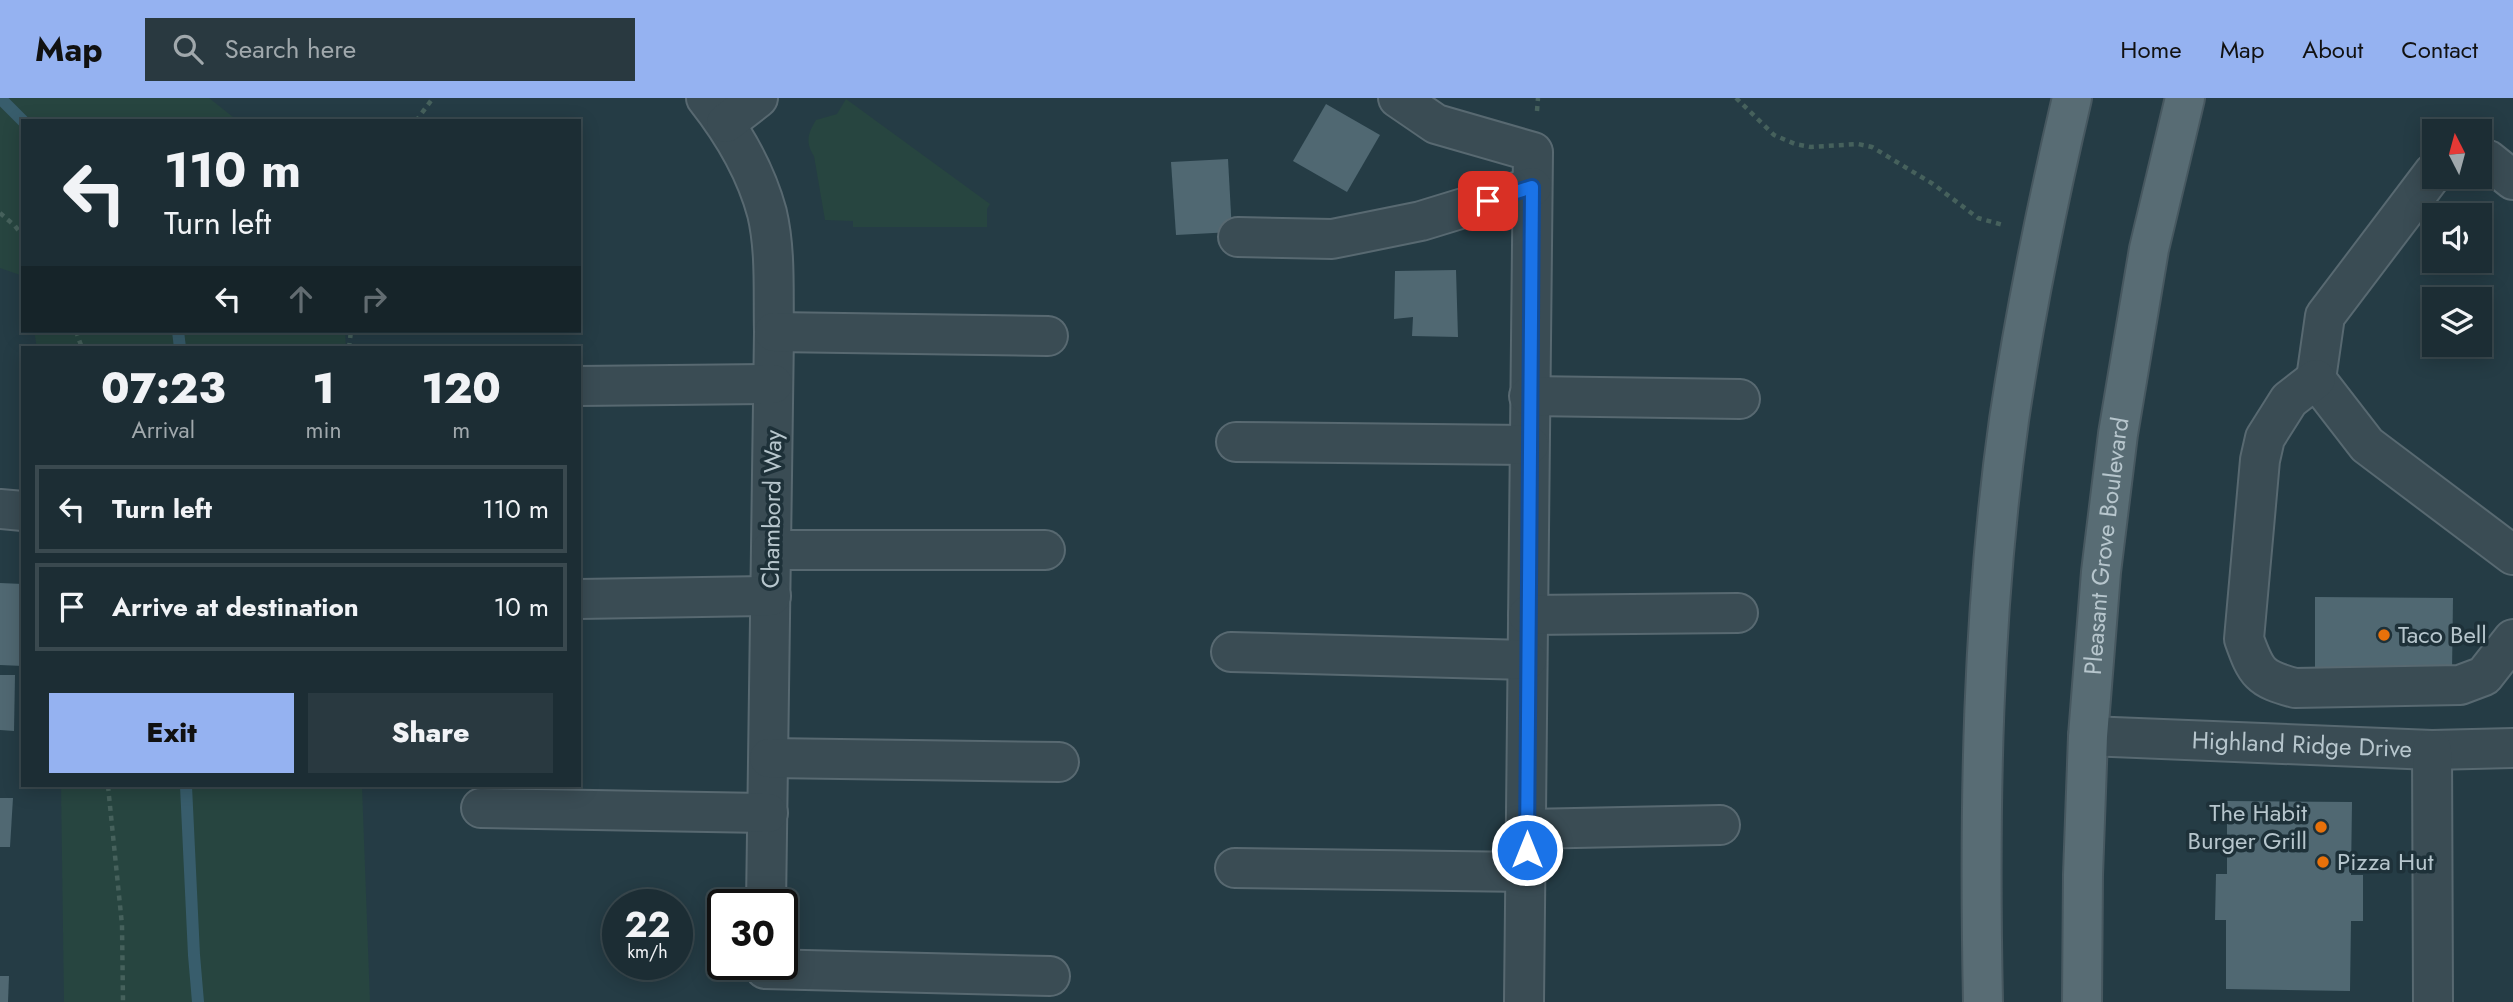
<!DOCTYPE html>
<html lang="en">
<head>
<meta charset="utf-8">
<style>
	:root { --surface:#1c2d34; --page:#293940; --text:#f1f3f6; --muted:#a0a8ac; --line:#3a494f; --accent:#95b2f1 }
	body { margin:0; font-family:Jost,sans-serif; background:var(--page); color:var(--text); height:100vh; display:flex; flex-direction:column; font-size:26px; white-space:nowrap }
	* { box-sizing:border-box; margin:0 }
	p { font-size:23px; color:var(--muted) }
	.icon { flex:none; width:38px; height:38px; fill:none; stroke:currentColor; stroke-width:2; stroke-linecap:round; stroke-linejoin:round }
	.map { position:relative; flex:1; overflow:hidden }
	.drawer { position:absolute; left:21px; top:248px; width:560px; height:441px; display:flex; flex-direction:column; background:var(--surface); border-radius:0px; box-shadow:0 4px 18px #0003,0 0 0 2px var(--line) }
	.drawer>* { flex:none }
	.top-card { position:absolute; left:21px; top:21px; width:560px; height:214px; border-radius:0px; box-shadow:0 4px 18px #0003,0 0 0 2px var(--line); background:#1c2d34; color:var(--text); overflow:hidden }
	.needle { width:46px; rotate:354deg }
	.buttons { position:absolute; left:2422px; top:21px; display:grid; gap:14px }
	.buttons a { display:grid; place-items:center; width:70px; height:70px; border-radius:0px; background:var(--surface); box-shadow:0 4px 18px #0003,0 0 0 2px var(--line); font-size:35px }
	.speed { position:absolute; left:602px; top:791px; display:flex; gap:14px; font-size:35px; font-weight:700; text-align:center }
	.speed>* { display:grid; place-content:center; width:91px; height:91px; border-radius:50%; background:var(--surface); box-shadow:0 4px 18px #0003,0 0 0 2px var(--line); line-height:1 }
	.speed small { font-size:18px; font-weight:400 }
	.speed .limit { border:4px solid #111; border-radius:10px; background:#fff; color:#111 }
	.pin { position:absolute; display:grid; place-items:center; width:60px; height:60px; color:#fff; margin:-30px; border-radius:14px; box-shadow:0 4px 10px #0006 }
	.me { position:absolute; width:77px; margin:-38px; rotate:0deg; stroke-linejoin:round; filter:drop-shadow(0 0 5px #0008) }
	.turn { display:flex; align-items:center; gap:24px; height:147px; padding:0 28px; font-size:32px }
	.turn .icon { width:91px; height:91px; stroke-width:2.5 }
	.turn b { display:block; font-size:49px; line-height:60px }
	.lanes { display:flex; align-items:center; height:66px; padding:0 28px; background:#0003; justify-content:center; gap:35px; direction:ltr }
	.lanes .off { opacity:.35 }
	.eta { display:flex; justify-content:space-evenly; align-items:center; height:119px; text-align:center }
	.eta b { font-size:42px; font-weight:800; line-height:49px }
	.cta { display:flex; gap:14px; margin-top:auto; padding:14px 28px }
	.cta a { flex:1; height:80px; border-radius:0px; background:var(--accent); color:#111; font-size:28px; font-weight:800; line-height:80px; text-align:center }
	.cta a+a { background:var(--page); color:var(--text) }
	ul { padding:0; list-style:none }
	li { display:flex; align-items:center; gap:21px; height:88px; margin:0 14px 10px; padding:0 14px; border:4px solid var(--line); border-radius:0px }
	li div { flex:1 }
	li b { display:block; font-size:26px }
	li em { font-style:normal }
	header { display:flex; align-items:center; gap:42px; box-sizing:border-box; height:98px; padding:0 35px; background:var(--accent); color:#111 }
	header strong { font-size:33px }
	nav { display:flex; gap:38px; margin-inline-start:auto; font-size:24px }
	.search { width:490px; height:63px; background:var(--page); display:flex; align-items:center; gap:18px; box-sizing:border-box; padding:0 24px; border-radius:0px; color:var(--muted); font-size:26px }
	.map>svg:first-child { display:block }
	.green { fill:#274540 }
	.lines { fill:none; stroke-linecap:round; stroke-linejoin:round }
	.stream { stroke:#385d6c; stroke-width:12 }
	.building { fill:#506872 }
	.minor-casing { stroke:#586971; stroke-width:42 }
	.major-casing { stroke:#475860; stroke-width:42 }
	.path { stroke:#46615c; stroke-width:4.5; stroke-dasharray:5 5; stroke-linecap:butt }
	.minor { stroke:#3a4c54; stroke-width:38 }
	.major { stroke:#586c74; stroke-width:38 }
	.route-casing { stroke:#114b97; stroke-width:18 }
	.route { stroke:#1a73e8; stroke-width:12 }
	.food-dot { fill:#e8710a; stroke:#1e3139; stroke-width:2.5 }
	.labels { text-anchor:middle; stroke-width:7; stroke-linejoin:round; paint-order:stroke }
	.street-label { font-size:24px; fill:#b7c6cd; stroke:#1e3139 }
	.poi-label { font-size:24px; fill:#b7c6cd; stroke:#1e3139; text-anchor:start }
</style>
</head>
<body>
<header>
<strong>Map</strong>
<div class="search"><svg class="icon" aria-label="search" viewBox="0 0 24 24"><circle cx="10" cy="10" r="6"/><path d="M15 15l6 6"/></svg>Search here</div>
<nav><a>Home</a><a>Map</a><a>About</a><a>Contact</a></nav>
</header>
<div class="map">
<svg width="2513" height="904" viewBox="0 0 2513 904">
	<rect width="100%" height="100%" fill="#253c45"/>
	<g class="green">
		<path d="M0,0H209L238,23H23V178L0,170Z"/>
		<path d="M846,1L990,106L987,111V129H853V123L825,122L814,58C805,44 808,35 816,22L837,16Z"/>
		<path d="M34,233H345L346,250H37Z"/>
		<path d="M61,688H362L370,904H64Z"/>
	</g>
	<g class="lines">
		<g class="stream">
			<path d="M0,0L23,23"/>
			<path d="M178,233L180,250"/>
			<path d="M186,688L194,857L198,904"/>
		</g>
	</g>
	<g class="building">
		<path d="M1326,6L1380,37L1347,94L1293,63Z"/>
		<path d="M1228,61L1232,134L1176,137L1171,64Z"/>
		<path d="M1456,172L1458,239L1412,238L1413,219L1394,221L1395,173Z"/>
		<path d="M0,485L23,486V568L0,567Z"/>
		<path d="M2315,499L2453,500L2452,574L2315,573Z"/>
		<path d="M0,577H15L14,633L0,632Z"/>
		<path d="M0,700H13L10,749H0Z"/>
		<path d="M2227,703L2352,704L2351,777H2363V823H2351L2350,893L2226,891V822H2215L2216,776H2227Z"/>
		<path d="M0,878H9L8,904H0Z"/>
	</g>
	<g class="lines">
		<defs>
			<g id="minor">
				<path d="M706,0C732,33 756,74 767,115C776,153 773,195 774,234L766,807"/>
				<path d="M1398,0L1436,26L1533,54L1524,904"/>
				<path d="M726,25L758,0"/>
				<path d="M2480,62H2488L2513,82"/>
				<path d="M2434,74L2325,218L2316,281L2367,347L2513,457"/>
				<path d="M1238,139L1332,141L1421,123L1532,89"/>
				<path d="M774,234L1048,238"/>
				<path d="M2316,281L2289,302L2265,340L2260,362L2244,541C2256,575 2260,581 2295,590L2460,587L2484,578L2513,541"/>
				<path d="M579,288L773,286"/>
				<path d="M1529,298L1740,301"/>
				<path d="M1236,344L1529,347"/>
				<path d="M0,411L23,413"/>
				<path d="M771,452H1045"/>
				<path d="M579,501L771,498"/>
				<path d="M1528,517L1738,515"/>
				<path d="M1231,554L1527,562"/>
				<path id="s1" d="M2088,638L2432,652L2513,650"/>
				<path d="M2432,652L2433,904"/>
				<path d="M769,660L1059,664"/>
				<path d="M481,710L768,715"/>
				<path d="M1527,731L1720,727"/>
				<path d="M1235,770L1526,774"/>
				<path d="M765,871L1050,878"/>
			</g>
			<g id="major">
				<path d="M1983,904C1979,710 1982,514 2009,322C2025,214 2047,107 2072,0"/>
				<path id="s2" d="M2082,904L2083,777L2088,638L2101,474L2118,336L2149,151L2185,0"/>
			</g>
		</defs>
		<use href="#minor" class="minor-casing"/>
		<use href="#major" class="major-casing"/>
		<g class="path">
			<path d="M1736,0L1774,37L1795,46L1811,49L1858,46L1872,49L1933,86L1978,120L2003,127"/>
			<path d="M1537,13L1538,0"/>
			<path d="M416,23L433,0"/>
			<path d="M0,115L15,128L23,138"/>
			<path d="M76,233L82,250"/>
			<path d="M349,250L351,233"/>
			<path d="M108,688L122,827L123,904"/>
		</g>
		<use href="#minor" class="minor"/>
		<use href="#major" class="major"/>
	</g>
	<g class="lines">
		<defs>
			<path id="route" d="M1488,103L1532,89L1527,752"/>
		</defs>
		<use href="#route" class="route-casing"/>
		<use href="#route" class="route"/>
	</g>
	<g class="food-dot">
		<circle cx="2384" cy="537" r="7"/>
		<circle cx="2321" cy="729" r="7"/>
		<circle cx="2323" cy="764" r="7"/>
	</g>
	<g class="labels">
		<g class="street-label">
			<text transform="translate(772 411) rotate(-89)" y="8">Chambord Way</text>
			<text dy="8" stroke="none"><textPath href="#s2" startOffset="457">Pleasant Grove Boulevard</textPath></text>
			<text dy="8" stroke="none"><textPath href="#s1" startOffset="214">Highland Ridge Drive</textPath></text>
		</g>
		<g class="poi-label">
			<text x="2398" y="545">Taco Bell</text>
			<text x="2307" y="723" text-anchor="end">The Habit<tspan x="2307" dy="28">Burger Grill</tspan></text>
			<text x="2337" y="772">Pizza Hut</text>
		</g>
	</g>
</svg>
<div class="buttons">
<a><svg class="needle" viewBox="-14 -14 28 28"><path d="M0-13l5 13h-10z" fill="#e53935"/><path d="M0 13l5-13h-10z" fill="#a0a8ac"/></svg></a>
<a><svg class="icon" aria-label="sound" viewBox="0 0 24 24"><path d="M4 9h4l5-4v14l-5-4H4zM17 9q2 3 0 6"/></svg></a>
<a><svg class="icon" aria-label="layers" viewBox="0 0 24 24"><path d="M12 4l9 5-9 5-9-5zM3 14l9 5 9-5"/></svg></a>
</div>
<div class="speed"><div>22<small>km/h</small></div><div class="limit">30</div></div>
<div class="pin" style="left:1488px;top:103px;background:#d93025"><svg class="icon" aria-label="arrive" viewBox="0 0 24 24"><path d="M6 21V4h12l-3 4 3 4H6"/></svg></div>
<svg class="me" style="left:1527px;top:752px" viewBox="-20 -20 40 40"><circle r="17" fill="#1a73e8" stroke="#fff" stroke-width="3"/><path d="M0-11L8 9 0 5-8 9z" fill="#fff"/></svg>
<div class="top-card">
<div class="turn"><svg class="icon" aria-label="left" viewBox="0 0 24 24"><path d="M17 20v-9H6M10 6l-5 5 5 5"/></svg><div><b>110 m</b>Turn left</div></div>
<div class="lanes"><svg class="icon" aria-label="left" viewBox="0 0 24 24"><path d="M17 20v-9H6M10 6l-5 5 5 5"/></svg><svg class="icon off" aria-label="ahead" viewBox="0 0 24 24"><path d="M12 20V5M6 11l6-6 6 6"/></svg><svg class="icon off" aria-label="right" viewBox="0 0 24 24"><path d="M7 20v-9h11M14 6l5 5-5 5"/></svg></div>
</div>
<section class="drawer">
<div class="eta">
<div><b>07:23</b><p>Arrival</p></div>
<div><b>1</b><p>min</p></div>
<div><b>120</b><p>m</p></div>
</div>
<ul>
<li><svg class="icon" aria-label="left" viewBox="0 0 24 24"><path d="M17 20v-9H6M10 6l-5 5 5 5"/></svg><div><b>Turn left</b></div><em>110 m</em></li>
<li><svg class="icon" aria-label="arrive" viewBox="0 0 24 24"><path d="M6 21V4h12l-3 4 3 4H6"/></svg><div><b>Arrive at destination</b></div><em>10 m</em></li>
</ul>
<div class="cta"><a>Exit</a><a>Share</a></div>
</section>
</div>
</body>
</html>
